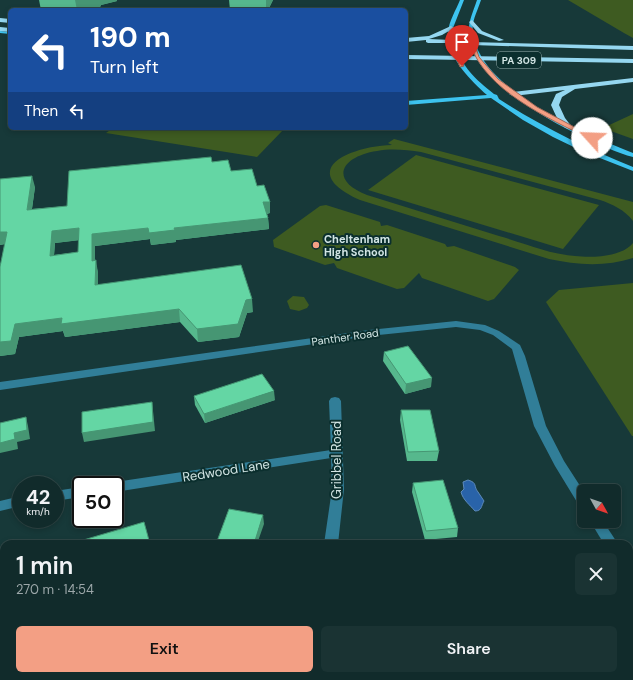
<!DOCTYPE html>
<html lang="en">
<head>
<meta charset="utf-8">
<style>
	:root { --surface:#112b2b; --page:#1a3333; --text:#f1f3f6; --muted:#9ca7a9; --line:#304747; --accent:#f39f84 }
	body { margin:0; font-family:"DM Sans",sans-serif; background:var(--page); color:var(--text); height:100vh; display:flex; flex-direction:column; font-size:15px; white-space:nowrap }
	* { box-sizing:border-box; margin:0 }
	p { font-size:13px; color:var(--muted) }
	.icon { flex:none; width:22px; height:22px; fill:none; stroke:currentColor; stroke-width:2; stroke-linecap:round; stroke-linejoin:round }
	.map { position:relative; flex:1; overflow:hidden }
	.sheet { position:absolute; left:0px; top:540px; width:633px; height:140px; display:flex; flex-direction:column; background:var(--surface); border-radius:12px 12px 0 0; box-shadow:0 2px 6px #0003,0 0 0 1px var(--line) }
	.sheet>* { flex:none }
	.banner { position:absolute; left:8px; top:8px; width:400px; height:122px; border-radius:6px; box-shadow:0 2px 6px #0003,0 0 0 1px var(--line); background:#1a4fa0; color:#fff; overflow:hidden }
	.needle { width:26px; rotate:130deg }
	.buttons { position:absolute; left:577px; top:484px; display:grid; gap:8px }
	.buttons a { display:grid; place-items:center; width:44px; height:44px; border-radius:6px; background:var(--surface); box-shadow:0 2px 6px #0003,0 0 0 1px var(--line); font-size:20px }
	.speed { position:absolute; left:12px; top:476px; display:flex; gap:8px; font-size:20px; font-weight:700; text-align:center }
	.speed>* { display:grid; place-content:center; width:52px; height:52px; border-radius:50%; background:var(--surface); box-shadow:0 2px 6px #0003,0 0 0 1px var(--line); line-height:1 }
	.speed small { font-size:10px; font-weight:400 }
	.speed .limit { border:2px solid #111; border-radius:6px; background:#fff; color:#111 }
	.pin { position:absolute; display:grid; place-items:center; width:34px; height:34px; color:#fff; margin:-41px -17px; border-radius:50% 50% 50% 0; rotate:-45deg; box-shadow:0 0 4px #0007 }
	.pin .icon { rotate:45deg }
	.me { position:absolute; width:44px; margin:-22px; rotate:295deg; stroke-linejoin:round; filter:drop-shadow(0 0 3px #0008) }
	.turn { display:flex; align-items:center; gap:14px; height:84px; padding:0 16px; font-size:18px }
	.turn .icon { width:52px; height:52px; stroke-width:2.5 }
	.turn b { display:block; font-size:28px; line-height:34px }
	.then { display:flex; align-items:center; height:38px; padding:0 16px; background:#0003; gap:8px; font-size:15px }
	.round { display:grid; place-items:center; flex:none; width:42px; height:42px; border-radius:6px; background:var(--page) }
	.summary { display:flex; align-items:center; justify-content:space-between; height:68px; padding:0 16px }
	h1 { font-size:24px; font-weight:600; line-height:30px }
	.button { display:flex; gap:8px; margin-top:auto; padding:8px 16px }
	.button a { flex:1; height:46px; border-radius:6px; background:var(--accent); color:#111; font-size:16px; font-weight:600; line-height:46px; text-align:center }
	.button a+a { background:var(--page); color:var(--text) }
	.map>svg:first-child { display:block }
	.green { fill:#3e5b21 }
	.water { fill:#2963a9; stroke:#5c8abb }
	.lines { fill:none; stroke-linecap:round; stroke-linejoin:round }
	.minor { fill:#317e98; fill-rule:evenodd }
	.major { fill:#3dc3ef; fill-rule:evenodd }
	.highway { fill:#95d7f0; fill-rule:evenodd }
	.wall { fill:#56b88d; fill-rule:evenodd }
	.shaded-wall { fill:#469673 }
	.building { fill:#64d6a4; stroke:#469673; fill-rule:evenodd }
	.route { fill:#f39f84; stroke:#9e6756 }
	.poi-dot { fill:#f39f84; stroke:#0b2f2e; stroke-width:1.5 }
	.labels { text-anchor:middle; stroke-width:4; stroke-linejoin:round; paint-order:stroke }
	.shield { fill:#0b2f2e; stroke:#96aead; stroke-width:1 }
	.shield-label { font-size:10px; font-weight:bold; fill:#d2e5e4 }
	.poi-label { font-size:11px; font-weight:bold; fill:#d2e5e4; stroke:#0b2f2e; text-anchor:start }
	.street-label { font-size:11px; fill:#d2e5e4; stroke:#0b2f2e }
	.near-street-label { font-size:13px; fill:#d2e5e4; stroke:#0b2f2e }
</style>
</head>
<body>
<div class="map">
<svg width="633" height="680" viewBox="0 0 633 680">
	<rect width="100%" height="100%" fill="#173939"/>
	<g class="green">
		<path d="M568,0H633V38L624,33Z"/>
		<path d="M633,114V139L605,129V127Z"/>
		<path d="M113,128H285L257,157L106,133Z"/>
		<path d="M394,139L633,202V221C625,210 612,204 600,200L421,152C407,150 392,148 377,151C343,156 327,179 367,195C411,209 455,222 499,236C524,243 549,254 575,256C592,258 622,257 633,243V258C605,267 577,265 549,259L360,200C294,170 351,146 392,145L388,143Z"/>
		<path d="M416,155L599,205L563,249L368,190Z"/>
		<path d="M326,205L380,222L381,226L387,225L445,244L447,247L454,246L515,267L519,270L494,299L488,301L422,278L419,273L404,288L397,289L337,268L334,263L325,265L274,247L273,240L320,206Z"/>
		<path d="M633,283V436H632L546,302L559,290Z"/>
		<path d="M293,296L304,297L309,305L307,308L299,311L290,309L287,301Z"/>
	</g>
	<path class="water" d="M468,480C478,483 473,486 478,492C480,495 482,498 484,501C481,506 482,511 475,511C470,505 463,500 461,492L464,489L463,482Z"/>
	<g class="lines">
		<g class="minor">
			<path d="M456,321L485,325L499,331L520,345L525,356L546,426L564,461L584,492V508L580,507L555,466L534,426L512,349L493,335L480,330L456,327L369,336L0,390V382L369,330Z"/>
			<path d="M335,397L339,398L341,401L344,489L338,544H324L332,489L331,458L115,492V485H110L115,482L331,450L329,401L331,398Z"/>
			<path d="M81,487V497L55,501V491Z"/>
			<path d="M21,496V506L0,511V501Z"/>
			<path d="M590,521H603L618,544H604Z"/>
			<path d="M629,564L633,566V582L629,581Z"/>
			<path d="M286,676H302L301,680H285Z"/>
			<path d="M426,676H445L447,680H428Z"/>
		</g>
		<g class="major">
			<path d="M460,0H464L453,28L454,41H470C466,26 472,15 477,0H481C478,10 471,22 473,32C479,91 585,133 633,153V157C590,145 481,90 470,44H455C463,68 474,78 494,94L497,95L499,99C542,127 586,148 633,167V171L582,151L553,137L523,120L491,98L406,105V101L487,95C471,81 445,55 448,32C449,21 456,10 460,0Z"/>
			<path d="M0,31L10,32V34L0,33Z"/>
		</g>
		<g class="highway">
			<path d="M0,18L10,19V23L0,22Z"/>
			<path d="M472,20L482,31L504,40L499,41L478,33L469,22Z"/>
			<path d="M451,26L454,28L442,35L429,39L451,40L453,41V43H428L426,42V40L406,42V38L429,36Z"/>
			<path d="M0,27L10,28V32L0,31Z"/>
			<path d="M470,42L633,46V50L472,45L469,43Z"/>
			<path d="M406,55L633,59V63L406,59Z"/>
			<path d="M633,78V82L575,89L562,97L559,105L565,118L572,127L568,129C559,126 555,113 551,105L556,94L565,90L513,96L509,94L513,92Z"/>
		</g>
	</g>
	<g class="wall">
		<path d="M39,0H117V1L101,5V6L94,10H41Z"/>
		<path d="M229,0H273L268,10H230Z"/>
		<path d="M212,162L231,171L257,186L270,213L267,214L268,218L269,229L176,240V242L151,245L150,239L95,246V260L98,273V284L253,312L247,313L239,337L198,342L180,322L65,337L63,331L19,337L15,354L0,356V267L5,244L0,245V179L35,187L32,209L67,206ZM79,240L78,252L54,255L55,243Z"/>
		<path d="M384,352L431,387L405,394L383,361Z"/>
		<path d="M194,396L275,400L205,423L195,405Z"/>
		<path d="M401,410L439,451L437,461H407L400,420Z"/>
		<path d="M413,483L458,528L457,537L425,540L412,492Z"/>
	</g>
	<g class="shaded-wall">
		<path d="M75,0H117V1L101,5V6L94,10H77Z"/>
		<path d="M266,0H273L268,10H266Z"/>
		<path d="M32,176L35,187L30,222L27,210Z"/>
		<path d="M263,202H270V213L263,214Z"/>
		<path d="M268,218L269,229L176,240V242L151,245L150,239L95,246V273L92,261V234L148,228H174Z"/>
		<path d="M79,228L81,240L55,243L53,268L50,256L52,231Z"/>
		<path d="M0,232H7L10,243L0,245Z"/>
		<path d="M96,260L98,273V297L95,285Z"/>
		<path d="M252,299L253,312L247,313L239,337L198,342L197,329L246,300Z"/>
		<path d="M179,309L180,322L65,337L63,331L19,337L15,354L0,356V342L15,324L62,318Z"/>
		<path d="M432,378L431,387L405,394L406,384Z"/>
		<path d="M274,391L275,400L205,423L204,414Z"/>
		<path d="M152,402L153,411L155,431L84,442L82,433Z"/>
		<path d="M26,417L28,426L30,439L17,442L18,449L0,453V443Z"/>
		<path d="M263,515L264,524L257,544H254Z"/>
		<path d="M195,676H201L199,680H193Z"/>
	</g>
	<g class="building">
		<path d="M211,157L212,162L228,160L231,171L252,169L257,186L264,185L270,202H263L268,218L174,228L175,230L149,233L148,228L92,234V261L96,260L95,285L241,265L252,299L246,300L238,324L197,329L179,309L61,324L62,318L15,324L11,341L0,342V267L7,232H0V179L32,176L27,210L67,206L69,171ZM79,228L78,252L50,256L52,231Z"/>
		<path d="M408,346L432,378L406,384L384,352Z"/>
		<path d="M262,374L274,391L204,414L194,396Z"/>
		<path d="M152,402L153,422L82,433V412Z"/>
		<path d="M401,410H430L439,451L408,452Z"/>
		<path d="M26,417L27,430L14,433L15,439L0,443V423Z"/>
		<path d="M443,480L458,528L426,531L413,483Z"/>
		<path d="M229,509L263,515L254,544H216Z"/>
		<path d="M144,522L150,544H70Z"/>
		<path d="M130,676H195L193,680H128Z"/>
		<path d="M572,676H612L616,680H567Z"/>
	</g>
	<path class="route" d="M451,41L474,42L479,57L498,79L537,107L595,138L590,139C548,118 486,91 470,44H454L464,66L460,67L449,42Z"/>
	<circle class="poi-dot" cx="316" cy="245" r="4"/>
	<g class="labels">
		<rect class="shield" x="497" y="52" width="44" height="16" rx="3"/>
		<g class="shield-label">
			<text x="519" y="64">PA 309</text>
		</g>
		<g class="poi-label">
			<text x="324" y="243">Cheltenham<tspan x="324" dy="13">High School</tspan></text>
		</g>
		<g class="street-label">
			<text transform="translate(345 337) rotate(-8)" y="4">Panther Road</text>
		</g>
		<g class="near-street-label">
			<text transform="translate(336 460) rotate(-90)" y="5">Gribbel Road</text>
			<text transform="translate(226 470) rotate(-9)" y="5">Redwood Lane</text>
		</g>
	</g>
</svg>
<div class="buttons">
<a><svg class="needle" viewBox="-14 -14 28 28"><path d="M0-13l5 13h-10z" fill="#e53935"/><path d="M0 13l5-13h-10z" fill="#9ca7a9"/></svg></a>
</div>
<div class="speed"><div>42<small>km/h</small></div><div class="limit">50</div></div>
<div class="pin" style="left:462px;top:66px;background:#d93025"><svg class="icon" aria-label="arrive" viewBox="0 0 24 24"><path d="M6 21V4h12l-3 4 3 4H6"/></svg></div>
<svg class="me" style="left:592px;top:138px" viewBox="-20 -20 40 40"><circle r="19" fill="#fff"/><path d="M0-13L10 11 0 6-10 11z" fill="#f39f84"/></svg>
<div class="banner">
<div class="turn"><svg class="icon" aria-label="left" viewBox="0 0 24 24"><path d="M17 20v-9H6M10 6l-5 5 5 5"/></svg><div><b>190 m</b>Turn left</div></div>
<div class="then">Then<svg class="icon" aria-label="left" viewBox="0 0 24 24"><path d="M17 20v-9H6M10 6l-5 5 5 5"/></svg></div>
</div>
<section class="sheet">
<div class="summary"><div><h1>1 min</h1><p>270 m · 14:54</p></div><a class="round"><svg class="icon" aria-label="close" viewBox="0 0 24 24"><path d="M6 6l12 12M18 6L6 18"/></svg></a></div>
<div class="button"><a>Exit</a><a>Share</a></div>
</section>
</div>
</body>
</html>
